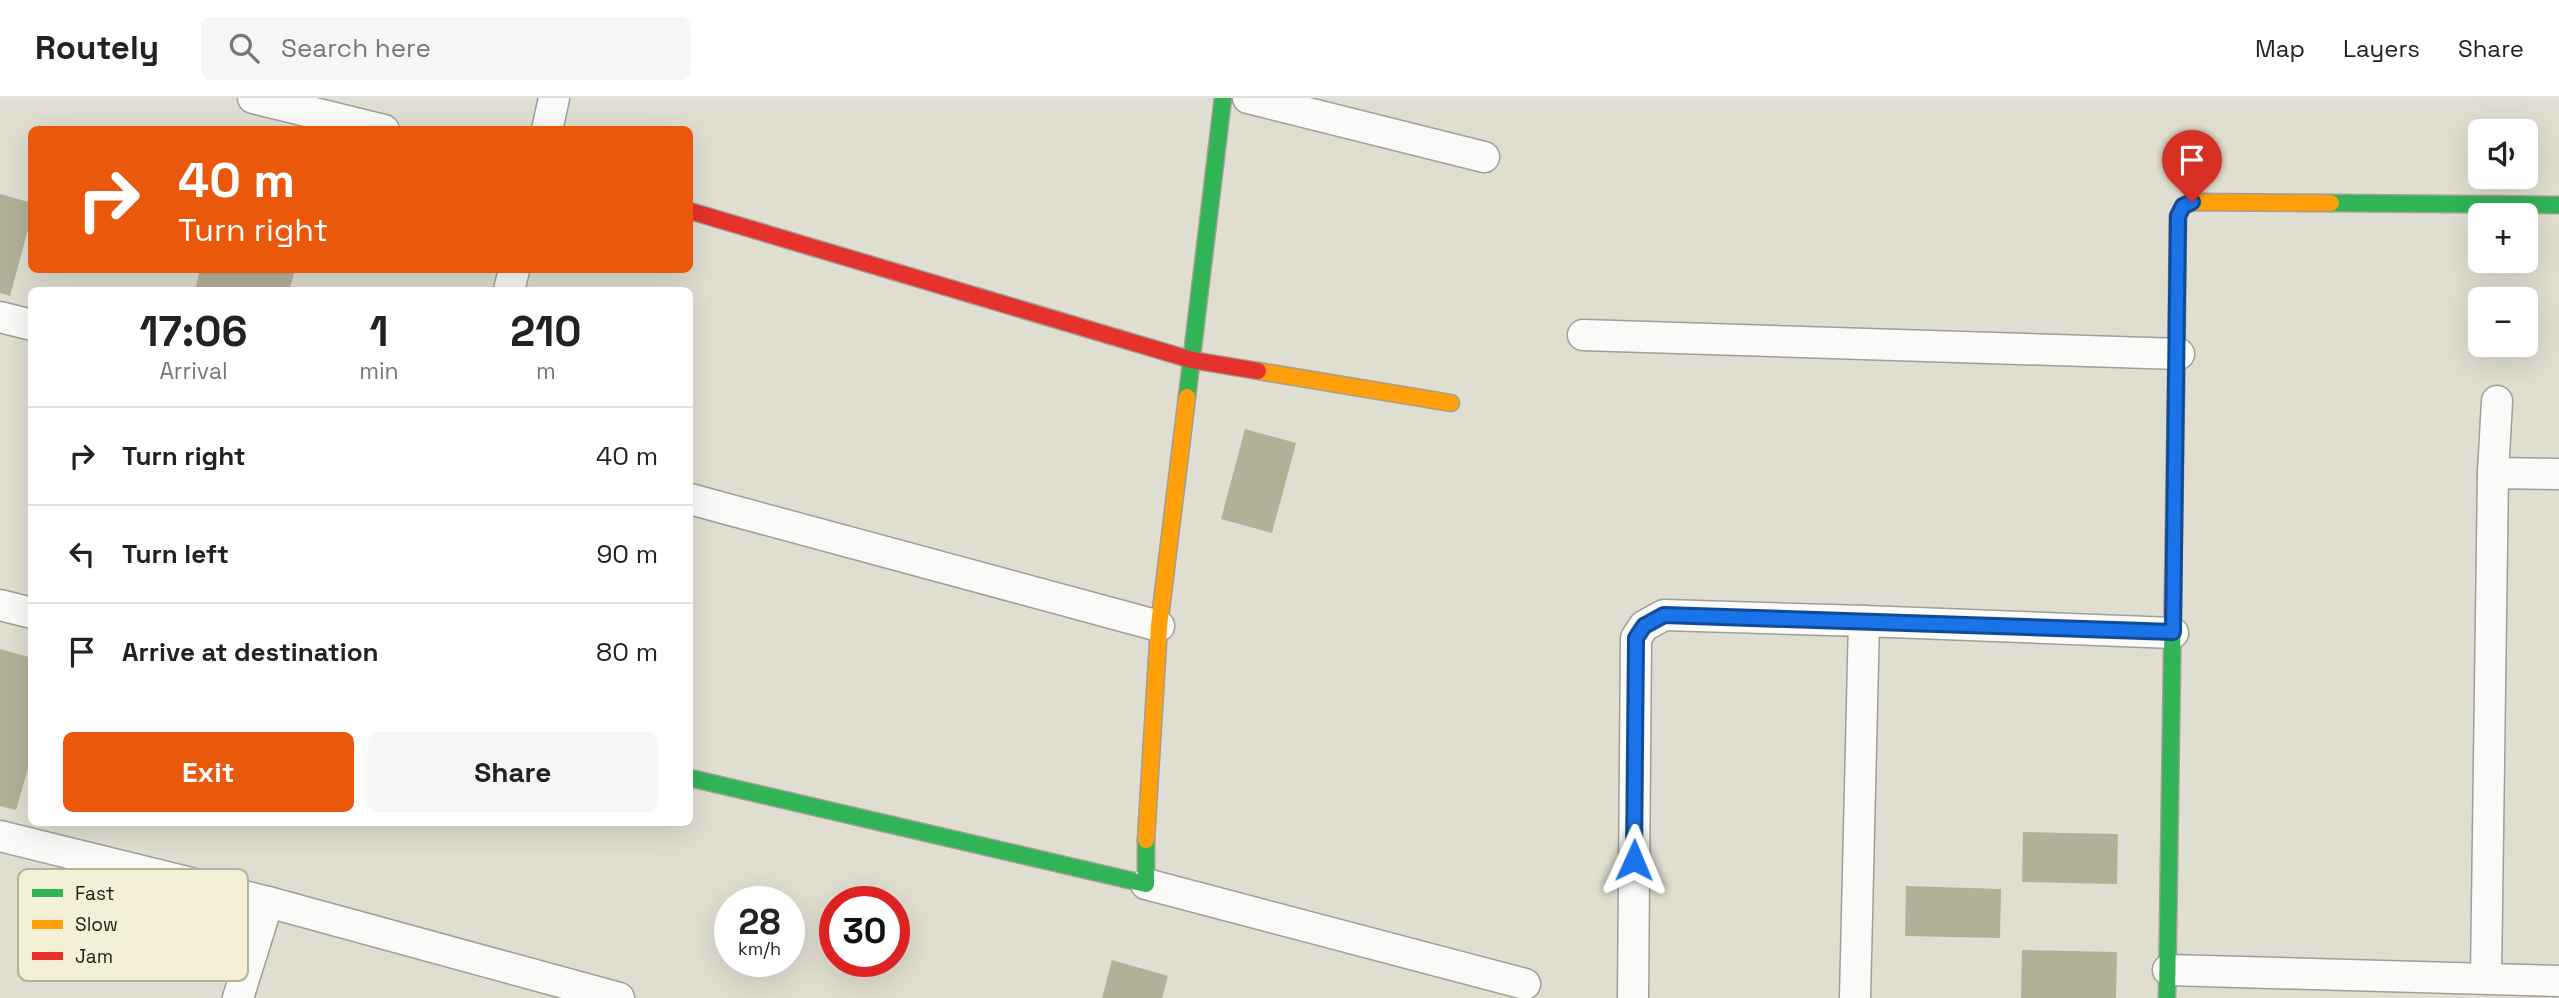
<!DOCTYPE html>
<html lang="en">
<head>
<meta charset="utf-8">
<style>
	:root { --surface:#fff; --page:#f6f6f6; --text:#222; --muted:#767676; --line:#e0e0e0; --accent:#ea580c }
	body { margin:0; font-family:"Space Grotesk",sans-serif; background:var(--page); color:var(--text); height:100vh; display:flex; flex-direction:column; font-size:26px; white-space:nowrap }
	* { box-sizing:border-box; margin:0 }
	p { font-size:23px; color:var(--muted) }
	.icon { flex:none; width:38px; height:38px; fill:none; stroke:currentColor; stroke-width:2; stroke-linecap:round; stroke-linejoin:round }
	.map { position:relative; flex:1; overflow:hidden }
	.details { position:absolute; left:28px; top:189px; width:665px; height:539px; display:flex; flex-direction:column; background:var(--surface); border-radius:10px; box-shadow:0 7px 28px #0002 }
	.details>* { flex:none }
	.hud { position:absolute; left:28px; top:28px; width:665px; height:147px; border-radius:10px; box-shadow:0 7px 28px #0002; background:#ea580c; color:#fff; overflow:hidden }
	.buttons { position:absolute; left:2468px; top:21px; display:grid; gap:14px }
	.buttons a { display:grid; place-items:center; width:70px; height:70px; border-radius:10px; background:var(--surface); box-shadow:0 7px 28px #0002; font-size:35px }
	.speed { position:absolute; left:714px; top:788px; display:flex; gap:14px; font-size:35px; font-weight:700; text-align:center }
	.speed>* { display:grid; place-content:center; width:91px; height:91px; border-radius:50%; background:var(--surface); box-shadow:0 7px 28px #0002; line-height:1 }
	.speed small { font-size:18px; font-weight:400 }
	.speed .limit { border:10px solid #d22; background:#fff; color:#111 }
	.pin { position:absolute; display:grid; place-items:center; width:60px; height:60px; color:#fff; margin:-72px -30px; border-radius:50% 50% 50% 0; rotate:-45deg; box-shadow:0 0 7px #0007 }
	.pin .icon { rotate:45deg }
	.me { position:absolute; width:77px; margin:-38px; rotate:1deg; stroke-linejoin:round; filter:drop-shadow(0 0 5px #0008) }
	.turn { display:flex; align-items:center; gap:24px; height:147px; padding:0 35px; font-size:32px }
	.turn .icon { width:91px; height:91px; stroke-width:2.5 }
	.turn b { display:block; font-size:49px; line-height:60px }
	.eta { display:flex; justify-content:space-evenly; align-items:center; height:119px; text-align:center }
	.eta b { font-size:42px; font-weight:700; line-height:49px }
	.cta { display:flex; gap:14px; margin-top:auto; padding:14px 35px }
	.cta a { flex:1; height:80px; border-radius:10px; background:var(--accent); color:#fff; font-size:28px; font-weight:700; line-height:80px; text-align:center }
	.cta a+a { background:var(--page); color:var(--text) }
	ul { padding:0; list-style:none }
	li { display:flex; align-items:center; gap:21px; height:98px; padding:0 35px; border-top:2px solid var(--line) }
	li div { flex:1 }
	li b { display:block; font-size:26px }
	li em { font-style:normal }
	header { display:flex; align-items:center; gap:42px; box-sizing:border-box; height:98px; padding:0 35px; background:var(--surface); border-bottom:2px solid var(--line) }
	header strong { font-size:33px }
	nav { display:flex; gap:38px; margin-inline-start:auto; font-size:24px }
	.search { width:490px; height:63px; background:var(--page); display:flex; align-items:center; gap:18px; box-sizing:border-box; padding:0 24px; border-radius:10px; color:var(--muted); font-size:26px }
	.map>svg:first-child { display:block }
	.building { fill:#b3b099 }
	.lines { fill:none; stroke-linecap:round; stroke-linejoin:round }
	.street-casing { stroke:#a09f95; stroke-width:33 }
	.fast-casing { stroke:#a09f95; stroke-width:19 }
	.slow-casing { stroke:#a09f95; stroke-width:19 }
	.jam-casing { stroke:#a09f95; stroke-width:19 }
	.street { stroke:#fafaf8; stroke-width:30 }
	.fast { stroke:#30b455; stroke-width:16 }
	.slow { stroke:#ff9f0a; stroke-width:16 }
	.jam { stroke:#e5322d; stroke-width:16 }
	.route-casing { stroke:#114b97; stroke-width:18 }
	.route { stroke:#1a73e8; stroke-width:12 }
	.key { fill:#f3f0d7; stroke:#b4b19d; stroke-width:2 }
	.key-label { font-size:19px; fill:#201f16 }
</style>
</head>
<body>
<header>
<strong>Routely</strong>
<div class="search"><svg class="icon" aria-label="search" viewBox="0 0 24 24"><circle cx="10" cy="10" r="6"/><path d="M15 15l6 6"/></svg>Search here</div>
<nav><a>Map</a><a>Layers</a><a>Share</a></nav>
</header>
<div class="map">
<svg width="2559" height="900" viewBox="0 0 2559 900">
	<rect width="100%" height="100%" fill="#dfded0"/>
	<g class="building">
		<path d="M0,96L32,105V117L10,198L0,195Z"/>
		<path d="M200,172H295L289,192H195Z"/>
		<path d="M1245,331L1296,345L1272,435L1221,421Z"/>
		<path d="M0,551L32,560V657L16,712L0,708Z"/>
		<path d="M2023,734L2118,736L2117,786L2022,784Z"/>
		<path d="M1906,788L2001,791L2000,840L1905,838Z"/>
		<path d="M2022,852L2117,854L2116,900H2021Z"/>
		<path d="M1112,862L1168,878L1162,900H1102Z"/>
	</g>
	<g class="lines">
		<defs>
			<g id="street">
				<path d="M253,0L384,32"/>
				<path d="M1248,0L1484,59"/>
				<path d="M547,32L554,0"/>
				<path d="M509,192L514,172"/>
				<path d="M0,219L32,227"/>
				<path d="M1583,237L2179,256"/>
				<path d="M2493,375L2497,303"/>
				<path d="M690,401L1159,528"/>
				<path d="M0,507L32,515"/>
				<path d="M0,738L268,804L619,900"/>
				<path d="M1146,786L1525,886"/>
				<path d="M2168,872L2559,883"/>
				<path d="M2486,879L2493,375L2559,376"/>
				<path d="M238,900L268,804"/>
				<path d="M1633,900L1636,540L1644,528L1664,517L1864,523"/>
				<path d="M1855,900L1864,523L2173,535"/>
			</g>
			<g id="fast">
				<path d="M2331,105L2559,107"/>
				<path d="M1187,299L1223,0"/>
				<path d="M690,680L1146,786V742"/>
				<path d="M2167,900L2176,293"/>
			</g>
			<g id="slow">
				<path d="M1258,273L1451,305"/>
				<path d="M2176,293L2178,118L2183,108L2192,104L2331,105"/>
				<path d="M1146,742L1159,528L1187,299"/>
			</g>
			<path id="jam" d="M690,113L1192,262L1258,273"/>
		</defs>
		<use href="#street" class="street-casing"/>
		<use href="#fast" class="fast-casing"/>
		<use href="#slow" class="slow-casing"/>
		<use href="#jam" class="jam-casing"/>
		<use href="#street" class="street"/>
		<use href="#fast" class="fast"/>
		<use href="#slow" class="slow"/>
		<use href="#jam" class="jam"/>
	</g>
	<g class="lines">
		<defs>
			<path id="route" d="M1634,762L1636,540L1644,528L1664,517L2173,534L2178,118L2183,108L2192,104"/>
		</defs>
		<use href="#route" class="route-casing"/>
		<use href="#route" class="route"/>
	</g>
	<rect x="18" y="771" width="230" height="112" rx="10" class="key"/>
	<rect x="32" y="791" width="31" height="8" fill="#30b455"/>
	<rect x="32" y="822" width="31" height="9" fill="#ff9f0a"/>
	<rect x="32" y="854" width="31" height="8" fill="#e5322d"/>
	<g class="key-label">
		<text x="75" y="802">Fast</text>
		<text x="75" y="833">Slow</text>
		<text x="75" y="865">Jam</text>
	</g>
</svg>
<div class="buttons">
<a><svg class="icon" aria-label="sound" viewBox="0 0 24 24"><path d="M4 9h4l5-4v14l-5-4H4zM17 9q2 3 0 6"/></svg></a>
<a>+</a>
<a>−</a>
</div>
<div class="speed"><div>28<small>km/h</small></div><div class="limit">30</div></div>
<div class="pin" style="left:2192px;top:104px;background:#d93025"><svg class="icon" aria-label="arrive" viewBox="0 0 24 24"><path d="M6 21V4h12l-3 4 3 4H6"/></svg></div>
<svg class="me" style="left:1634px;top:762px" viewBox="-20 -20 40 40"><path d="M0-17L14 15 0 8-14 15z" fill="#1a73e8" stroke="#fff" stroke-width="4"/></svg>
<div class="hud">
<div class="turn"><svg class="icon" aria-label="right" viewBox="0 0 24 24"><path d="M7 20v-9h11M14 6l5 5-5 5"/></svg><div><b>40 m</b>Turn right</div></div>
</div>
<section class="details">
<div class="eta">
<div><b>17:06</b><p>Arrival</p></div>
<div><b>1</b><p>min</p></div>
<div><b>210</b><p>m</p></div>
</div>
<ul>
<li><svg class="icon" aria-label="right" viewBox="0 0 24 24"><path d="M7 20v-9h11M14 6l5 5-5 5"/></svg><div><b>Turn right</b></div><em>40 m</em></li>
<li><svg class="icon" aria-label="left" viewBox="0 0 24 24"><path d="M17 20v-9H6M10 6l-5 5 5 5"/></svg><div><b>Turn left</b></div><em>90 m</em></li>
<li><svg class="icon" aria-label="arrive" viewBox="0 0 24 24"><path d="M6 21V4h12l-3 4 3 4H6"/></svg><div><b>Arrive at destination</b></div><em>80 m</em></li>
</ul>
<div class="cta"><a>Exit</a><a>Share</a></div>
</section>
</div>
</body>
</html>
